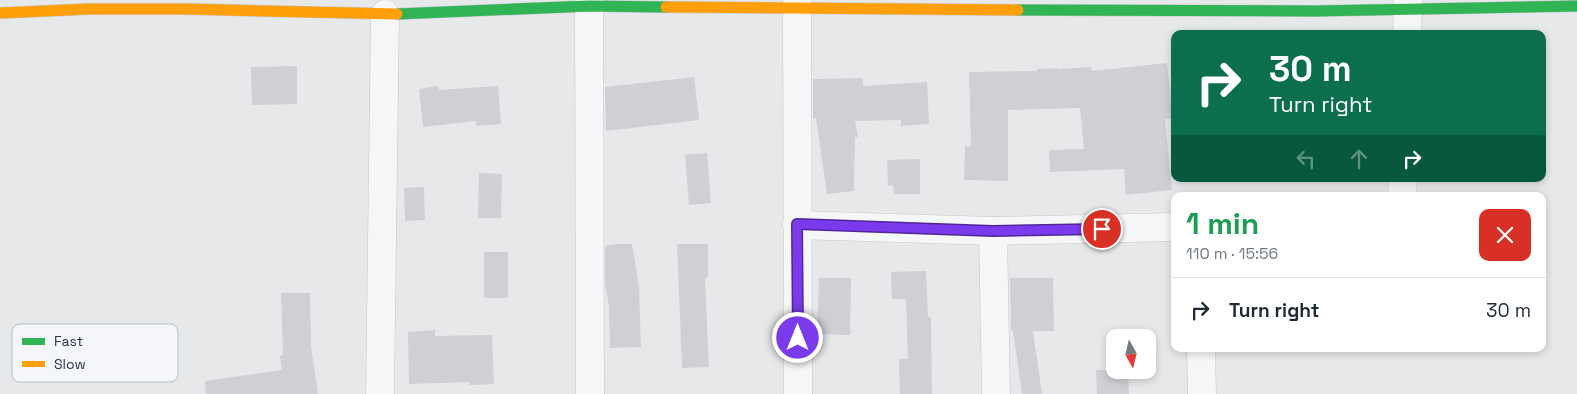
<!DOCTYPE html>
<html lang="en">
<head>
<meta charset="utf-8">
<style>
	:root { --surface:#fff; --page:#f2f2f3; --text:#1f2937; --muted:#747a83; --line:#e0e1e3 }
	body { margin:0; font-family:"Space Grotesk",sans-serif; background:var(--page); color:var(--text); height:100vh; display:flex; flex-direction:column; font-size:19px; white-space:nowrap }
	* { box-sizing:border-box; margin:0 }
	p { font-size:16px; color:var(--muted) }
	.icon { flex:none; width:28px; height:28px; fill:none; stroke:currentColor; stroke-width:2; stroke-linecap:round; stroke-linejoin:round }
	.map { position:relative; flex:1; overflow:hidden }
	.side { position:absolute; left:1171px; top:192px; width:375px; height:160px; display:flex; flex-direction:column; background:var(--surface); border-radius:10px; box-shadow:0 2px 8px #0003 }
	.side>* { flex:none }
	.guide { position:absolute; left:1171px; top:30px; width:375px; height:152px; border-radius:10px; box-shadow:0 2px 8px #0003; background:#0b6e4f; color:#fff; overflow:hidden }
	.needle { width:32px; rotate:172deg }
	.tools { position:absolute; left:1106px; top:329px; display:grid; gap:10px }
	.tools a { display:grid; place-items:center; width:50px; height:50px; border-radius:10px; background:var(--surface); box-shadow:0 2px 8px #0003; font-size:25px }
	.pin { position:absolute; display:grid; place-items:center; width:42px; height:42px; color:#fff; margin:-21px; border:2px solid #fff; border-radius:50%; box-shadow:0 1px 5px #0007 }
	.me { position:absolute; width:55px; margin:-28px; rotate:0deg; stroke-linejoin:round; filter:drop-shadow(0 0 4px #0008) }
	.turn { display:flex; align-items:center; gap:18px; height:105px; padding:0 15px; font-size:22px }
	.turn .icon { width:65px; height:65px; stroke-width:2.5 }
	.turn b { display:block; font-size:35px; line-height:42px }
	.lanes { display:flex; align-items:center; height:48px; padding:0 15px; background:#0003; justify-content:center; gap:25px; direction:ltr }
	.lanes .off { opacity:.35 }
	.round { display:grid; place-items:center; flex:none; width:52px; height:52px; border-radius:10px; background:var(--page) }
	.headline { display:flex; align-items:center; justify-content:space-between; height:85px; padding:0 15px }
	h1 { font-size:30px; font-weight:800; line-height:38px; color:#1e9e55 }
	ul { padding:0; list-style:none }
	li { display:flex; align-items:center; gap:15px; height:65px; padding:0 15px; border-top:1px solid var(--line) }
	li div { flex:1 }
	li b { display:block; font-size:19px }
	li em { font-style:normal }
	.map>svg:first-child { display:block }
	.building { fill:#ced0d3 }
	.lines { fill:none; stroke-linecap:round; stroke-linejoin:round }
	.street-casing { stroke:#c4c6c8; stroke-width:29 }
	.fast-casing { stroke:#c4c6c8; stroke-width:12 }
	.slow-casing { stroke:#c4c6c8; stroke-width:12 }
	.street { stroke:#f5f6f7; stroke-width:28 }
	.fast { stroke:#30b455; stroke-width:11 }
	.slow { stroke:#ff9f0a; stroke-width:11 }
	.route-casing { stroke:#51269a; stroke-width:12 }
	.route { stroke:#7c3aed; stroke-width:9 }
	.key { fill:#f4f6f9; stroke:#b8bcc3; stroke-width:1 }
	.key-label { font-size:14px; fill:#2b3445 }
</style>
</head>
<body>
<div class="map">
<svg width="1577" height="394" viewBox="0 0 1577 394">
	<rect width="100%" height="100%" fill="#e6e8ea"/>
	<g class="building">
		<path d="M1167,63L1173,118L1165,119L1172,190L1126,195L1124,169L1050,172L1049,150L1084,149L1080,108L1008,110V181L964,180L965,146L971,147L969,72L1037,71V69L1058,68V69L1091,67L1092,71Z"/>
		<path d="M297,66V104L252,105L251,67Z"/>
		<path d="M694,77L699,120L606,131L605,87Z"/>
		<path d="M863,78V86L927,82L929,124L901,126V120L855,121L858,137H855L854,191L827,194L816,118H813V79Z"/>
		<path d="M438,86L439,90L498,86L501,124L476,126V121L423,127L419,89Z"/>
		<path d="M707,153L711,203L689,205L685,155Z"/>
		<path d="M920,159V194H894L893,185L888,186L887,160Z"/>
		<path d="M479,173L502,174L501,218H478Z"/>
		<path d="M424,187L425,220L405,221L404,188Z"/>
		<path d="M617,244H632L639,287L641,347L610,348L609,306L605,283V246Z"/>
		<path d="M677,244H708V277L705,278L709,367L682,368Z"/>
		<rect x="484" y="252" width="24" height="46"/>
		<path d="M926,271L928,317H931L932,394H900L899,359H908L906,299H892L891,272Z"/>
		<path d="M819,278H851L850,335L817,334Z"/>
		<path d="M1010,278H1053L1054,331H1033L1042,394H1022L1013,331H1011Z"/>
		<path d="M281,293H310L311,347L318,394H206L205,381L282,370L280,356L283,355Z"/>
		<path d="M435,330V336L492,335L494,384L470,385L469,382L409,384L408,332Z"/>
		<path d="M1096,370H1128L1129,394H1097Z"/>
	</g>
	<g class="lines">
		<defs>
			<g id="street">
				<path d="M589,0L590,394"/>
				<path d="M797,0L798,394"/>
				<path d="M1407,34L1408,0"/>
				<path d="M1402,196L1403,179"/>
				<path d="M797,225L993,231L1175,227"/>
				<path d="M993,231L996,394"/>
				<path d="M1201,349L1202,394"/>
				<path d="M380,394L385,14"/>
			</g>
			<g id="fast">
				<path d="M1018,10L1316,11L1577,6"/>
				<path d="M397,14L589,6L666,7"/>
			</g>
			<g id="slow">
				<path d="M666,7L1018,10"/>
				<path d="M0,13L89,9H185L397,14"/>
			</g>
		</defs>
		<use href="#street" class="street-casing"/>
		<use href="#fast" class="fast-casing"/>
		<use href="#slow" class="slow-casing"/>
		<use href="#street" class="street"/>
		<use href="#fast" class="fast"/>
		<use href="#slow" class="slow"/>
	</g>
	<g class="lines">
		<defs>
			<path id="route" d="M798,338L797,224L993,231L1102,229"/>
		</defs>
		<use href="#route" class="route-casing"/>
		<use href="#route" class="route"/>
	</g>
	<rect x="12" y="324" width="166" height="58" rx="8" class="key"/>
	<rect x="22" y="338" width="23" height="7" fill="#30b455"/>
	<rect x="22" y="361" width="23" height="6" fill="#ff9f0a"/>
	<g class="key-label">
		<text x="54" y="346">Fast</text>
		<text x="54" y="369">Slow</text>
	</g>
</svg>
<div class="tools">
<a><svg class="needle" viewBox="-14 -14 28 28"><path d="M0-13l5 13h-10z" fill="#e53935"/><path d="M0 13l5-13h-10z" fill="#747a83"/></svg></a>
</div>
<div class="pin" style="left:1102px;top:229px;background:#d93025"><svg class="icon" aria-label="arrive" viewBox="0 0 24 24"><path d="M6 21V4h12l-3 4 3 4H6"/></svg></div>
<svg class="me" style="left:798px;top:338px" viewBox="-20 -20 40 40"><circle r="17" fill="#7c3aed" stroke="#fff" stroke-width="3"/><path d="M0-11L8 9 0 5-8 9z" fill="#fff"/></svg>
<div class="guide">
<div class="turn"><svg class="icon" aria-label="right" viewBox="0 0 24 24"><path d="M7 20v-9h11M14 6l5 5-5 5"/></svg><div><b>30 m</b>Turn right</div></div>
<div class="lanes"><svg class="icon off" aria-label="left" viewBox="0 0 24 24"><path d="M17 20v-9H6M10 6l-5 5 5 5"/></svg><svg class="icon off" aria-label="ahead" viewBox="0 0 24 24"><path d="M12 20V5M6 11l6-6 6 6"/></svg><svg class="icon" aria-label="right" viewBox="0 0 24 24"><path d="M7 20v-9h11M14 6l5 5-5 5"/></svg></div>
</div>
<section class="side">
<div class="headline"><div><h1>1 min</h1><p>110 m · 15:56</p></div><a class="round" style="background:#d93025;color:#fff"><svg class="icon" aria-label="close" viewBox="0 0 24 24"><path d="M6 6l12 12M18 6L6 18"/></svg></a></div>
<ul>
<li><svg class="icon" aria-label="right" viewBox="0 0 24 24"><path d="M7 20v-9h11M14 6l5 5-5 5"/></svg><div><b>Turn right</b></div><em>30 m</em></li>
</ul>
</section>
</div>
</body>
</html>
